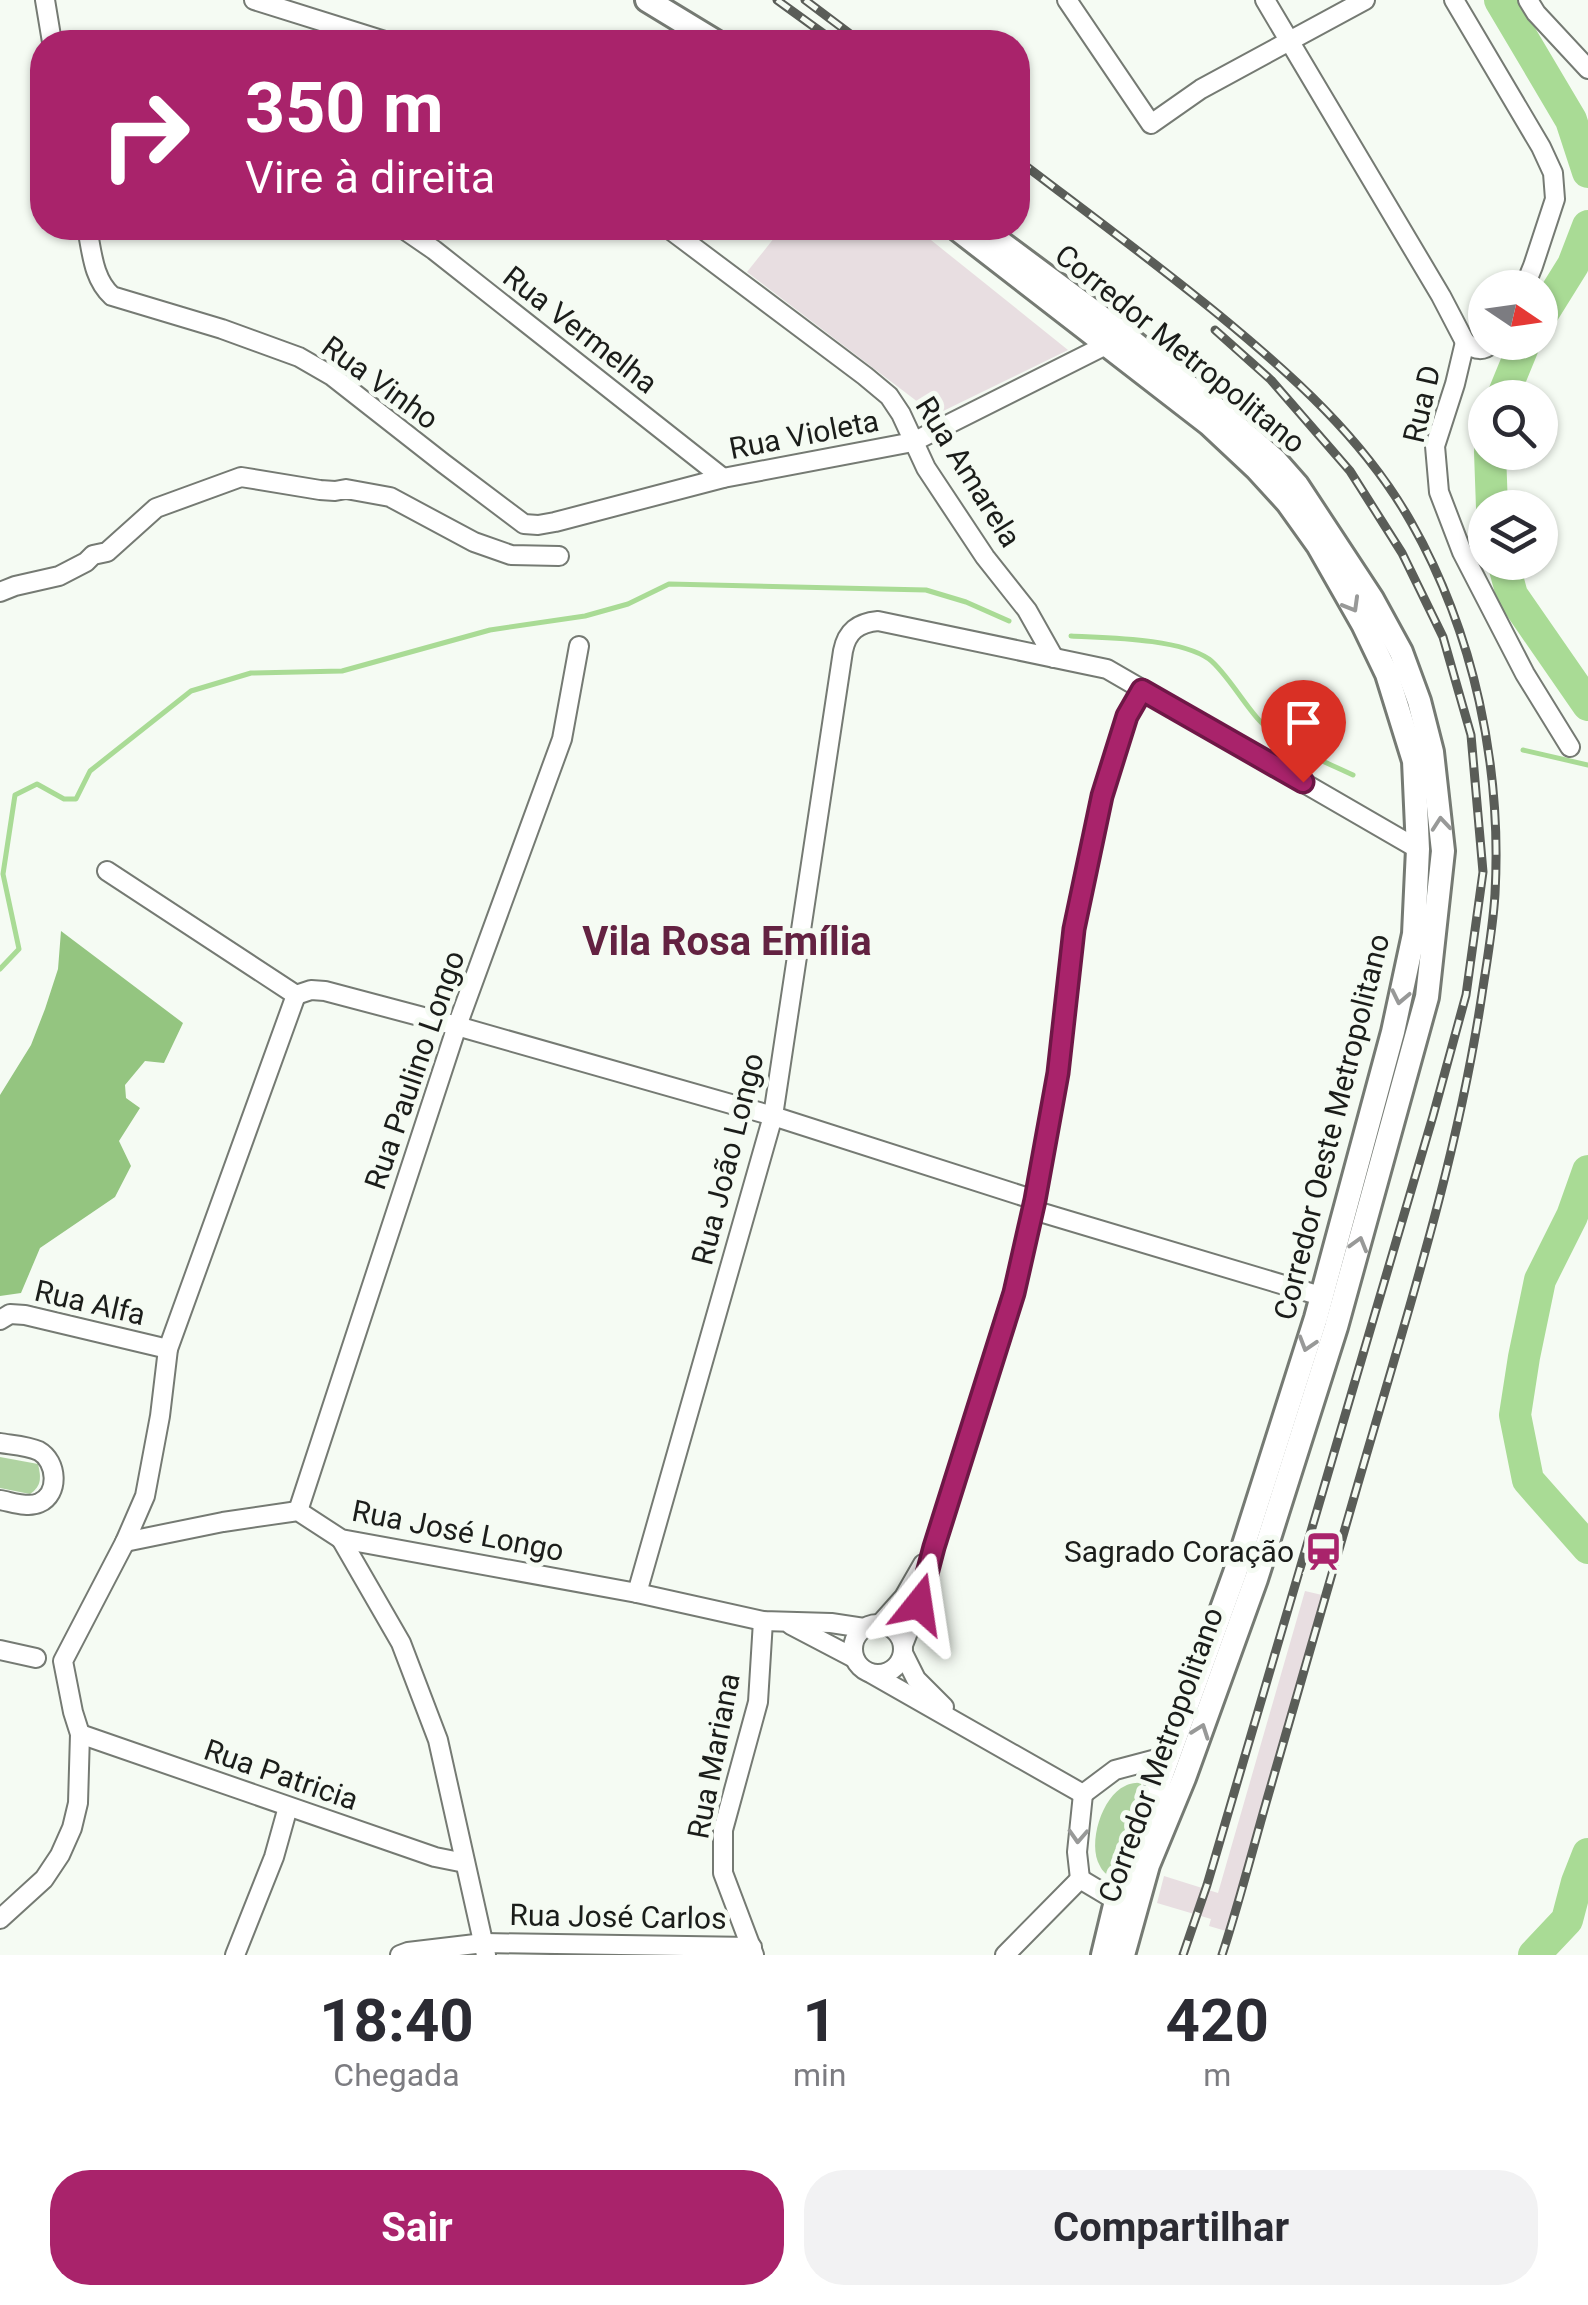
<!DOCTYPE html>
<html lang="pt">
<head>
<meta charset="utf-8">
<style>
	:root { --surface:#fff; --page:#f2f2f3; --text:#2b2b33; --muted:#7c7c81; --accent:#a9236b }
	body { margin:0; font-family:Roboto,sans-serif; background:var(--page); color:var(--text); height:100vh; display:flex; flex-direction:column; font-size:38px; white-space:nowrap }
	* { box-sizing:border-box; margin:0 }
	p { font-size:32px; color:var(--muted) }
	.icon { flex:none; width:55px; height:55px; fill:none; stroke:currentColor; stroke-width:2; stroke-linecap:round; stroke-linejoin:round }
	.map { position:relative; height:1955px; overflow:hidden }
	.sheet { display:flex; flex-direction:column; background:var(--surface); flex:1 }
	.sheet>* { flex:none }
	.banner { position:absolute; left:30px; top:30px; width:1000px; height:210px; border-radius:40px; box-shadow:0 2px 8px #0004; background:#a9236b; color:#fff; overflow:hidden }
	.needle { width:65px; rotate:103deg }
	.controls { position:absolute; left:1468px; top:270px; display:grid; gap:20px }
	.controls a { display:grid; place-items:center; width:90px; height:90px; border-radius:50%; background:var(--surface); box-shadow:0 2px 8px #0004; font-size:50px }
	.pin { position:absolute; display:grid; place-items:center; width:85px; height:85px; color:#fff; margin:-102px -42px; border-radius:50% 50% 50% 0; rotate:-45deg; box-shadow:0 0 10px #0007 }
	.pin .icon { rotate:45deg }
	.me { position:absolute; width:110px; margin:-55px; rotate:15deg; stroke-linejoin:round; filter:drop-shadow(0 0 8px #0008) }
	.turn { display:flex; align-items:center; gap:35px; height:210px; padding:0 50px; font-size:45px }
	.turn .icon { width:130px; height:130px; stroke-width:2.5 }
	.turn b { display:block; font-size:70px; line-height:85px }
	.eta { display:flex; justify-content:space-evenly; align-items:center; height:170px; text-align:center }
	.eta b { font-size:60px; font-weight:700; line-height:70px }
	.button { display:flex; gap:20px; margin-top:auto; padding:20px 50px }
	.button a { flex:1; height:115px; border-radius:40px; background:var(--accent); color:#fff; font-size:40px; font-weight:700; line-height:115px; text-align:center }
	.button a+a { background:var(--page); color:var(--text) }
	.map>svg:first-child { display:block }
	.green { fill:#afd3a1 }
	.forest { fill:#94c580 }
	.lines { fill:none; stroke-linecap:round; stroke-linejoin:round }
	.stream { stroke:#a9db95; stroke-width:5 }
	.river { stroke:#a9db95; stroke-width:32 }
	.building { fill:#e8dee1 }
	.minor-casing { stroke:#757a73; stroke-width:22 }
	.major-casing { stroke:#757a73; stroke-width:28 }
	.minor { stroke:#fff; stroke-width:18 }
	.major { stroke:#fff; stroke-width:22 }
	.rail-casing { stroke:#5a5d58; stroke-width:9 }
	.rail { stroke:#f5fbf3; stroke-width:5; stroke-dasharray:15; stroke-linecap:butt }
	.oneway { stroke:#989998 }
	.route-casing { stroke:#6e1746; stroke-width:25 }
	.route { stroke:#a9236b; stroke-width:18 }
	.labels { text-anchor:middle; stroke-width:10; stroke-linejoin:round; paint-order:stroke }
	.street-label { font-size:30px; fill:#1b1d1a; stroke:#f5fbf3 }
	.poi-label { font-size:30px; fill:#1b1d1a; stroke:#f5fbf3; text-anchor:end }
	.district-label { font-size:40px; font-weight:bold; fill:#632241; stroke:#f5fbf3 }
</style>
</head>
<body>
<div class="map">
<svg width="1588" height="1955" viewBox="0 0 1588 1955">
	<rect width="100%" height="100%" fill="#f5fbf3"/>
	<g class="green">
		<path d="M0,1457L38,1464C41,1477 42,1486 30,1494L0,1488Z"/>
		<path d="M1142,1782L1110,1878C1107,1874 1102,1871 1100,1866C1087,1844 1102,1796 1125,1786C1130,1783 1136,1783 1142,1782Z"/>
	</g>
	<path class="forest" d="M61,931L183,1023L164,1063L145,1061L125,1085L126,1098L140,1108L119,1141L131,1166L115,1197L40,1248L21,1293L0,1296V1095L31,1045L45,1009L58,969Z"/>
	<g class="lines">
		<g class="stream">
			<path d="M1071,636C1108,638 1178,638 1209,659C1225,671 1244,704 1259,720C1283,747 1320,759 1353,775"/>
			<path d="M1523,750L1588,765"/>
			<path d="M0,969L19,949L3,874L15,795L37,784L64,799H76L90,771L191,691L251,673L342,671L490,630L585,616L628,604L669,584L926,590L966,602L1009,621"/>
		</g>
		<g class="river">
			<path d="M1500,0L1571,120L1588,172"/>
			<path d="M1540,318L1573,265L1588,226"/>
			<path d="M1502,398L1525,342"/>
			<path d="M1490,452L1492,508"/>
			<path d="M1503,562L1512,595L1588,705"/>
			<path d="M1588,1171L1572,1216L1540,1280L1524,1357L1515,1415L1528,1480L1588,1548"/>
			<path d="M1534,1955L1567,1920L1577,1882L1588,1854"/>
		</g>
	</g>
	<g class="building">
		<path d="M782,228H916L1068,350L935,415L747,272Z"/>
		<path d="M1305,1591L1322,1595L1226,1931L1209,1926L1211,1919L1157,1903L1164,1876L1218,1893Z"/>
	</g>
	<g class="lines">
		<defs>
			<g id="minor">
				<path d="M45,0L52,42"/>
				<path d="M254,0L388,42"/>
				<path d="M1067,0L1151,124L1201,89L1365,0"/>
				<path d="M1265,0L1441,296L1465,342"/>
				<path d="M1454,0L1541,147L1553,173L1555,199L1533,266L1524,288"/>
				<path d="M1528,0L1536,13L1588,69"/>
				<path d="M87,228C92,252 93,279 112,296L222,329L299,357L332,376L443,463L524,524L538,525L555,522L723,478L913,442L1106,345"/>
				<path d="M402,228L434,250L723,478"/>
				<path d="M668,228L865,376L889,396L901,414L926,468L985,557L1027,610L1054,658"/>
				<path d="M1465,342L1455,384L1435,446L1439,492L1462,552L1525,674L1570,747"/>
				<path d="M1465,342C1476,351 1483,352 1494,342"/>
				<path d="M0,592L15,586L59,576L86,562L93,555L107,552L156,508L241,477L320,490L335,491L346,489L390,497L474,542L511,555L559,556"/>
				<path d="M107,871L296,995"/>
				<path d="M296,995L311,990L325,991L457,1026L773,1116L1035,1200"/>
				<path d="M1033,1210L1321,1296"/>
				<path d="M0,1320L10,1314L25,1315L168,1349"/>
				<path d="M0,1443C12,1445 28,1446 39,1451C57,1461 60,1494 39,1503C28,1508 12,1502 0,1500"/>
				<path d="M298,1511L457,1026L562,739L579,646"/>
				<path d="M341,1539L401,1643L438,1740L486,1955"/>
				<path d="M125,1542L223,1522L298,1511L341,1539L637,1593L763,1621L831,1623L864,1628"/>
				<path d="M637,1593L773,1116L843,651C847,631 858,623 878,621L1107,669L1418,849"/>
				<path d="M880,1624L904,1597L923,1564"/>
				<circle cx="878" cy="1649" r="25"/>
				<path d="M791,1625L854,1658"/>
				<path d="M903,1645L919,1604L934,1547L1013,1293L1035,1200L1058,1073L1074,929L1102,796L1127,716L1142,690"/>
				<path d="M0,1650L36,1658"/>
				<path d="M903,1653L916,1679L944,1707"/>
				<path d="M872,1674L1083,1794"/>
				<path d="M80,1734L435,1857L465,1863"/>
				<path d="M1083,1794L1115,1770L1168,1756"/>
				<path d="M1080,1879L1077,1852L1083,1794"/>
				<path d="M1080,1879L1127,1907"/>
				<path d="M0,1919L44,1879L60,1855L72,1828L78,1803L80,1734L73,1712L63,1661L125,1542L145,1496L160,1416L168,1349L296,995"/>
				<path d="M235,1955L274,1857L288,1807"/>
				<path d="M400,1955L408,1952L484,1943L752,1947"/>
				<path d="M754,1955L723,1873V1830L758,1702L763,1621"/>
				<path d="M1005,1955L1080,1879"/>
			</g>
			<g id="major">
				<path d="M647,0L716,42"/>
				<path d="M956,228L1209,424L1257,469L1288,503L1318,545L1363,624L1387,674L1414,761L1418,849L1414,934L1393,1032L1316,1318L1235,1573L1116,1901L1103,1955"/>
				<path d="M981,228L1113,326L1212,405L1275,460L1297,485L1372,599L1401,652L1419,701L1432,752L1443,851L1427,997L1336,1327L1256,1579L1184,1778L1148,1865L1123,1955"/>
			</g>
		</defs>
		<use href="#minor" class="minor-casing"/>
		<use href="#major" class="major-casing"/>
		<use href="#minor" class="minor"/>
		<use href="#major" class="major"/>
		<defs>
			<g id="rail">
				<path d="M777,0L835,42"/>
				<path d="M805,0L861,42"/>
				<path d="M1018,160C1085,211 1153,261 1219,315C1292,375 1364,439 1411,522C1474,633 1502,766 1495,894C1493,927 1487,961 1482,994C1457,1162 1404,1324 1357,1487C1328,1587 1299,1688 1270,1789C1254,1844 1240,1900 1222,1955"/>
				<path d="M1183,1955L1207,1885L1433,1116L1466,995L1483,872L1471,735L1443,637L1402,553L1350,471L1271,380L1215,330"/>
			</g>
		</defs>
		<use href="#rail" class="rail-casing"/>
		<use href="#rail" class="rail"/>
	</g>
	<defs><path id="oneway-chevron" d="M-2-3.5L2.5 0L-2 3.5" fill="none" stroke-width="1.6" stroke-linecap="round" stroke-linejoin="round" transform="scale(2.5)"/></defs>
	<g class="oneway">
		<use href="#oneway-chevron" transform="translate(1352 605) rotate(60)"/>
		<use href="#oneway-chevron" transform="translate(1441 824) rotate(-95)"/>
		<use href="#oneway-chevron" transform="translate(1400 997) rotate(102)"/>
		<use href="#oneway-chevron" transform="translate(1359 1244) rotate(-74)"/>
		<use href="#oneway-chevron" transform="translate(1307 1344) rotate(107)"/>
		<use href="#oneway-chevron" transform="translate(1201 1731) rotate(-70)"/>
		<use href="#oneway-chevron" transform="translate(1078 1836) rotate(93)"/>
	</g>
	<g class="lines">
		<defs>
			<path id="route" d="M919,1604L934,1547L1014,1293L1035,1200L1058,1073L1074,929L1102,796L1127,716L1142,690L1303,782"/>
		</defs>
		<use href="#route" class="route-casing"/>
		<use href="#route" class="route"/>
	</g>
	<defs>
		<symbol id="station-bare" viewBox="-9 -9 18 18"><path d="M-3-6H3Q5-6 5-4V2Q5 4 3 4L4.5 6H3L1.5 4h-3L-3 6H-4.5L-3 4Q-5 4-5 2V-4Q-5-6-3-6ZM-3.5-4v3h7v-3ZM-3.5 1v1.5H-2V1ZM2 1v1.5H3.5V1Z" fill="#a9236b" stroke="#f5fbf3" stroke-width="2.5" paint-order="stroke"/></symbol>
	</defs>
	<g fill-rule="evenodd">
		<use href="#station-bare" x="1296" y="1524" width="55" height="55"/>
	</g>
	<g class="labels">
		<g class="street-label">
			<text transform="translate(580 330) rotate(38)" y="10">Rua Vermelha</text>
			<text transform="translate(1180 349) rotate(39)" y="10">Corredor Metropolitano</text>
			<text transform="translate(380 383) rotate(36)" y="10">Rua Vinho</text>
			<text transform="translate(1422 404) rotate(-77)" y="10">Rua D</text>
			<text transform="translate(804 435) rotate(-11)" y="10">Rua Violeta</text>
			<text transform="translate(968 472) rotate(58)" y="10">Rua Amarela</text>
			<text transform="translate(415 1070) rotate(-71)" y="10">Rua Paulino Longo</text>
			<text transform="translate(1332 1127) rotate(-76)" y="10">Corredor Oeste Metropolitano</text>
			<text transform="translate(728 1159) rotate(-76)" y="10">Rua João Longo</text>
			<text transform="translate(90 1303) rotate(13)" y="10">Rua Alfa</text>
			<text transform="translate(458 1531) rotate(11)" y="10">Rua José Longo</text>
			<text transform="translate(1161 1755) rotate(-70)" y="10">Corredor Metropolitano</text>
			<text transform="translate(714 1756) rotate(-79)" y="10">Rua Mariana</text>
			<text transform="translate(281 1775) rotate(19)" y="10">Rua Patricia</text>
			<text transform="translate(618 1917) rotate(1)" y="10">Rua José Carlos</text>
		</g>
		<g class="poi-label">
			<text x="1294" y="1562">Sagrado Coração</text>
		</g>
		<g class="district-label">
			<text x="727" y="955">Vila Rosa Emília</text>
		</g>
	</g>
</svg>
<div class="controls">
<a><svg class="needle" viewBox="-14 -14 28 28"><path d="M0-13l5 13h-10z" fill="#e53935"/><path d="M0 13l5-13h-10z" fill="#7c7c81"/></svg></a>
<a><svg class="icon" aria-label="search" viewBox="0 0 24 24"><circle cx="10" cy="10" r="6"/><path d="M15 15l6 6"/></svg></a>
<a><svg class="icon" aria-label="layers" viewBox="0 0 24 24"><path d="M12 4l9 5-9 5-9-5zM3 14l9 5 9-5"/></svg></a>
</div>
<div class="pin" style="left:1303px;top:782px;background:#d93025"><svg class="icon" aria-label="arrive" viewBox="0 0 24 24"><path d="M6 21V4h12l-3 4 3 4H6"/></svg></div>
<svg class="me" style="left:919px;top:1604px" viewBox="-20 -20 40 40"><path d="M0-17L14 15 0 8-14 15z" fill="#a9236b" stroke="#fff" stroke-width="4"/></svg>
<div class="banner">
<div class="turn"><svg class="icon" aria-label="right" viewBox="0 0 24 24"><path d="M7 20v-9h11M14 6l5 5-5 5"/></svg><div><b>350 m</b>Vire à direita</div></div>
</div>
</div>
<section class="sheet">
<div class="eta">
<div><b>18:40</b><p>Chegada</p></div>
<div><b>1</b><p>min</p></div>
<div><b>420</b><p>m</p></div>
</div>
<div class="button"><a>Sair</a><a>Compartilhar</a></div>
</section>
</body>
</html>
